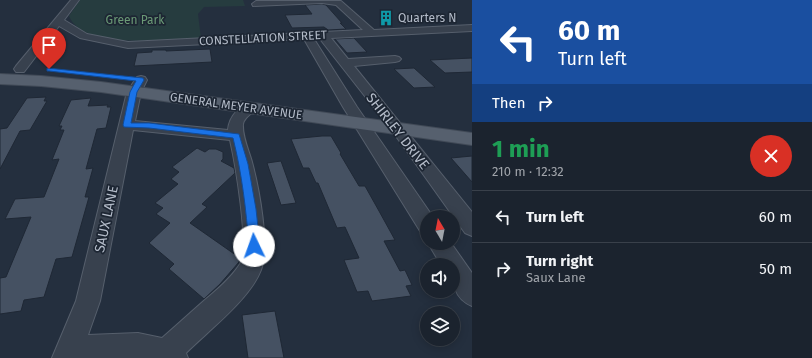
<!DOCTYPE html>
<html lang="en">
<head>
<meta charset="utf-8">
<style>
	:root { --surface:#1b232e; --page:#282f3a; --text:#f1f3f6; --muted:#a0a4aa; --line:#39404a }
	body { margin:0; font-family:"Fira Sans",sans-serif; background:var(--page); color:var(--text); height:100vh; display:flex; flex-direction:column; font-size:15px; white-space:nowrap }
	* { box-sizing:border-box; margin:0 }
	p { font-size:13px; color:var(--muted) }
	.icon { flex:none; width:22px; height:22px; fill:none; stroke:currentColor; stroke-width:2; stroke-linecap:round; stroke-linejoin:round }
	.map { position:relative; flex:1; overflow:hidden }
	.details { display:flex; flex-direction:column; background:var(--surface); width:340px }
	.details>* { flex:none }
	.hud { background:#1a4fa0; color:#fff; overflow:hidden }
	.needle { width:26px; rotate:350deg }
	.buttons { position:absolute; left:420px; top:210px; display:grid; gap:8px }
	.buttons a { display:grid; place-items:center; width:40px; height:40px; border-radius:50%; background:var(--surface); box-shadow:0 2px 10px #0003,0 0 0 1px var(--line); font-size:20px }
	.pin { position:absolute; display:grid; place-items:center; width:34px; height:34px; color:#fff; margin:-41px -17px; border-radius:50% 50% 50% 0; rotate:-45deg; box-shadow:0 0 4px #0007 }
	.pin .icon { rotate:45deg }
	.me { position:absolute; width:44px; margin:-22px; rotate:357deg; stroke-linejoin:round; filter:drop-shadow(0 0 3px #0008) }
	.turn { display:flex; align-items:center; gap:14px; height:84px; padding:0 20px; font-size:18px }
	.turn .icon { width:52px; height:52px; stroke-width:2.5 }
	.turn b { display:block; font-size:28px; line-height:34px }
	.then { display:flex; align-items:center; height:38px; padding:0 20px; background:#0003; gap:8px; font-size:15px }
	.round { display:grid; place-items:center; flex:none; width:42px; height:42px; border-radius:21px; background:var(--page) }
	.headline { display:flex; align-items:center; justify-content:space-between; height:68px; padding:0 20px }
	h1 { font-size:24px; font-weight:700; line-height:30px; color:#1e9e55 }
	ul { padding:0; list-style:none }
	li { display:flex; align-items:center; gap:12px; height:52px; padding:0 20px; border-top:1px solid var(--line) }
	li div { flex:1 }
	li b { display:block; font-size:15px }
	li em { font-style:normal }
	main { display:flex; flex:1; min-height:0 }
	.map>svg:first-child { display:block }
	.green { fill:#263c3f }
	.building { fill:#455162; stroke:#1f2835 }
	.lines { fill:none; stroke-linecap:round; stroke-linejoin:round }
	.minor-casing { stroke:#565f6c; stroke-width:2 }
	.major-casing { stroke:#414a57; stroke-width:2 }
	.minor { fill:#38414e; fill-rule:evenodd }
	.major { fill:#56606e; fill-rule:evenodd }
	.route { fill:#1a73e8; stroke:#114b97 }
	.labels { text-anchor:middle; stroke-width:3.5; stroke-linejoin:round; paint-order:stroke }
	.far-poi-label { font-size:12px; fill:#b4bcc9; stroke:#1d2633; text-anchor:start }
	.far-park-label { font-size:12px; fill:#6b9a76; stroke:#1d2633 }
	.far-street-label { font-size:12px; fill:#b4bcc9; stroke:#1d2633 }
	.street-label { font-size:14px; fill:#b4bcc9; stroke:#1d2633 }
</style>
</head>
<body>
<main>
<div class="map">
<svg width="472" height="358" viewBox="0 0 472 358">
	<rect width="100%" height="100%" fill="#242f3e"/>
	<path class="green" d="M80,0H243L245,6L204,7L198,14L201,38C170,39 83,51 69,16Z"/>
	<g class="building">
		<path d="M322,4L326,5L342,23H340L346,29L328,30L324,27L292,28L285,15L312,14L305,5Z"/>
		<path d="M354,38L367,52L347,53L335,39Z"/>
		<path d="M210,49L212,62L134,66L137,53L152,52V50H166V51Z"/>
		<path d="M472,58V72L445,73L430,60Z"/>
		<path d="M414,68L435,87L414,88L394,69Z"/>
		<path d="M46,97L44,101H47L30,130L20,131L0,169V129L7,128L27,98Z"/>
		<path d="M91,98L88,106L108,105L107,107H111L106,128L97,129L86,169L93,168L85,197H89L72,257L56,259L44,297L24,300L21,311L0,314V278L6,277L31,217L5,219L15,199L44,197L59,159L52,160L64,130H60L62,126H59L71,100Z"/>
		<path d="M322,136H331L341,153L340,154L359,186H365L379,211L395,240L384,241L400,271L405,270L412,285L406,286L411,296L372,301L368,291L357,292L344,260L359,258L345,227L337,228L318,183H316L309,168H303L291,139Z"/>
		<path d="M197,148L205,152L209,149H216L223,152V159L221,161L234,168L235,173L202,204L207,207L190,223L240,258L239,262L220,284L204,299L169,269L174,264L149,243L170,223L156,214L163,208L155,203L178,184L171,179L179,172L172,167Z"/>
		<path d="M472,156V182L451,158Z"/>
		<path d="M281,161L296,203L281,205L267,163Z"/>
		<path d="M275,311L284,358H248L242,315Z"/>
	</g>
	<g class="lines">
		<defs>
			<g id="minor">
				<path d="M71,0H79L64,20L87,34L128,42L363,30L336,5L322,3L253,6L252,4L256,1H341L374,30L472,25V31L331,38L348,59L395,56L399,57L401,59L399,61L395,62L354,66L472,212V236L465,233L393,132L320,39H314L357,107L433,217H427V234L420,231L343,107L304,39L128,48L80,38L59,26L24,72H16L14,69L16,66Z"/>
				<path d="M141,76L145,77L147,80L141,92L135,121L228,130C229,117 241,101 255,105L257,108C253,113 244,117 243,124C242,136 249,151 252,162C259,188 270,246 261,270C250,299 208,331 186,353L188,358H52L76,301L127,92L137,77ZM133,130L230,140C235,162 250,247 240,264C231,278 218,289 206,299C191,312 177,325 162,338L138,333L88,335L100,301Z"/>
				<path d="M428,243H451L472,273V306C453,298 453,283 453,265H441Z"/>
			</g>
			<path id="major" d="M0,74L41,76L101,82L472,133V145L101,92L41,86L0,84Z"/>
		</defs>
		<use href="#minor" class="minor-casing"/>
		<use href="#major" class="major-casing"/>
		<use href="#minor" class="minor"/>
		<use href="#major" class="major"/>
	</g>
	<path class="route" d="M47,68L143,78L144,80L137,92L131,123H149L239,134L248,164L256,209L260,246L258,250L254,251L250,250L249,246C246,209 242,174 233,138L149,128L124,127L123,125L130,92L136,81L49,71H47Z"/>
	<defs>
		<symbol id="building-bare" viewBox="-9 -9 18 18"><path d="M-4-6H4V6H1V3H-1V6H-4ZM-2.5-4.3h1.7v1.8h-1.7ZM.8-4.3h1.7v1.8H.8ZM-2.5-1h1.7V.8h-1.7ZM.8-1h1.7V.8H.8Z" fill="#0f9aa8" stroke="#1d2633" stroke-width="2.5" paint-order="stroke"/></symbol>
	</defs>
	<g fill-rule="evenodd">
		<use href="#building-bare" x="375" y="7" width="22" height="22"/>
	</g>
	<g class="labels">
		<g class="far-poi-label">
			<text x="398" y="22">Quarters N</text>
		</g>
		<g class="far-park-label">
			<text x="135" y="24">Green Park</text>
		</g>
		<g class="far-street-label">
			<text transform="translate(263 38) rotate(-3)" y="4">CONSTELLATION STREET</text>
			<text transform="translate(236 106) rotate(8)" y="4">GENERAL MEYER AVENUE</text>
		</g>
		<g class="street-label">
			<text transform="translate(398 131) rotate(52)" y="5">SHIRLEY DRIVE</text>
			<text transform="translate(106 219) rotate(-78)" y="5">SAUX LANE</text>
		</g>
	</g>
</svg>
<div class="buttons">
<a><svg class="needle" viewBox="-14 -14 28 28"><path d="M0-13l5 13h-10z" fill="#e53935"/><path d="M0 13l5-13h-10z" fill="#a0a4aa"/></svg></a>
<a><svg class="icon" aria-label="sound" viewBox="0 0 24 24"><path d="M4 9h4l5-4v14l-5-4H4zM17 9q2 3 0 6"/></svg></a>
<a><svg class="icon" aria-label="layers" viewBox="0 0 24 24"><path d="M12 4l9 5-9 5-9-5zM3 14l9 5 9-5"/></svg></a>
</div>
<div class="pin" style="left:49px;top:69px;background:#d93025"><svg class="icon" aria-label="arrive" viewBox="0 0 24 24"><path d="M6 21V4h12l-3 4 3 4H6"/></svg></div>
<svg class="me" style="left:254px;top:246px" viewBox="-20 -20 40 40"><circle r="19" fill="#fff"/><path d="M0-13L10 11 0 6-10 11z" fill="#1a73e8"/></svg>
</div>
<section class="details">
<div class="hud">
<div class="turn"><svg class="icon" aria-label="left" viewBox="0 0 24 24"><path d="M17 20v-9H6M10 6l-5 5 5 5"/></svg><div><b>60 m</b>Turn left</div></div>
<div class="then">Then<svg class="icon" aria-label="right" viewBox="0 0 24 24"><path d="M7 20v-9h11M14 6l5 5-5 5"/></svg></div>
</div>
<div class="headline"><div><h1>1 min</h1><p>210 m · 12:32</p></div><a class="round" style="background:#d93025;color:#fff"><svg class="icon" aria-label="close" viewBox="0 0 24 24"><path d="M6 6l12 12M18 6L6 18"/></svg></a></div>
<ul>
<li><svg class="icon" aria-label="left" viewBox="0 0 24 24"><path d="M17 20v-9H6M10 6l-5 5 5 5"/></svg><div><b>Turn left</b></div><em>60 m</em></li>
<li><svg class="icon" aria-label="right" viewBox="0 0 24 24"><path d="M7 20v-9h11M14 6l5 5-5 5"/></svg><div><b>Turn right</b><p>Saux Lane</p></div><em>50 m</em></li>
</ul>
</section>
</main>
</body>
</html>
